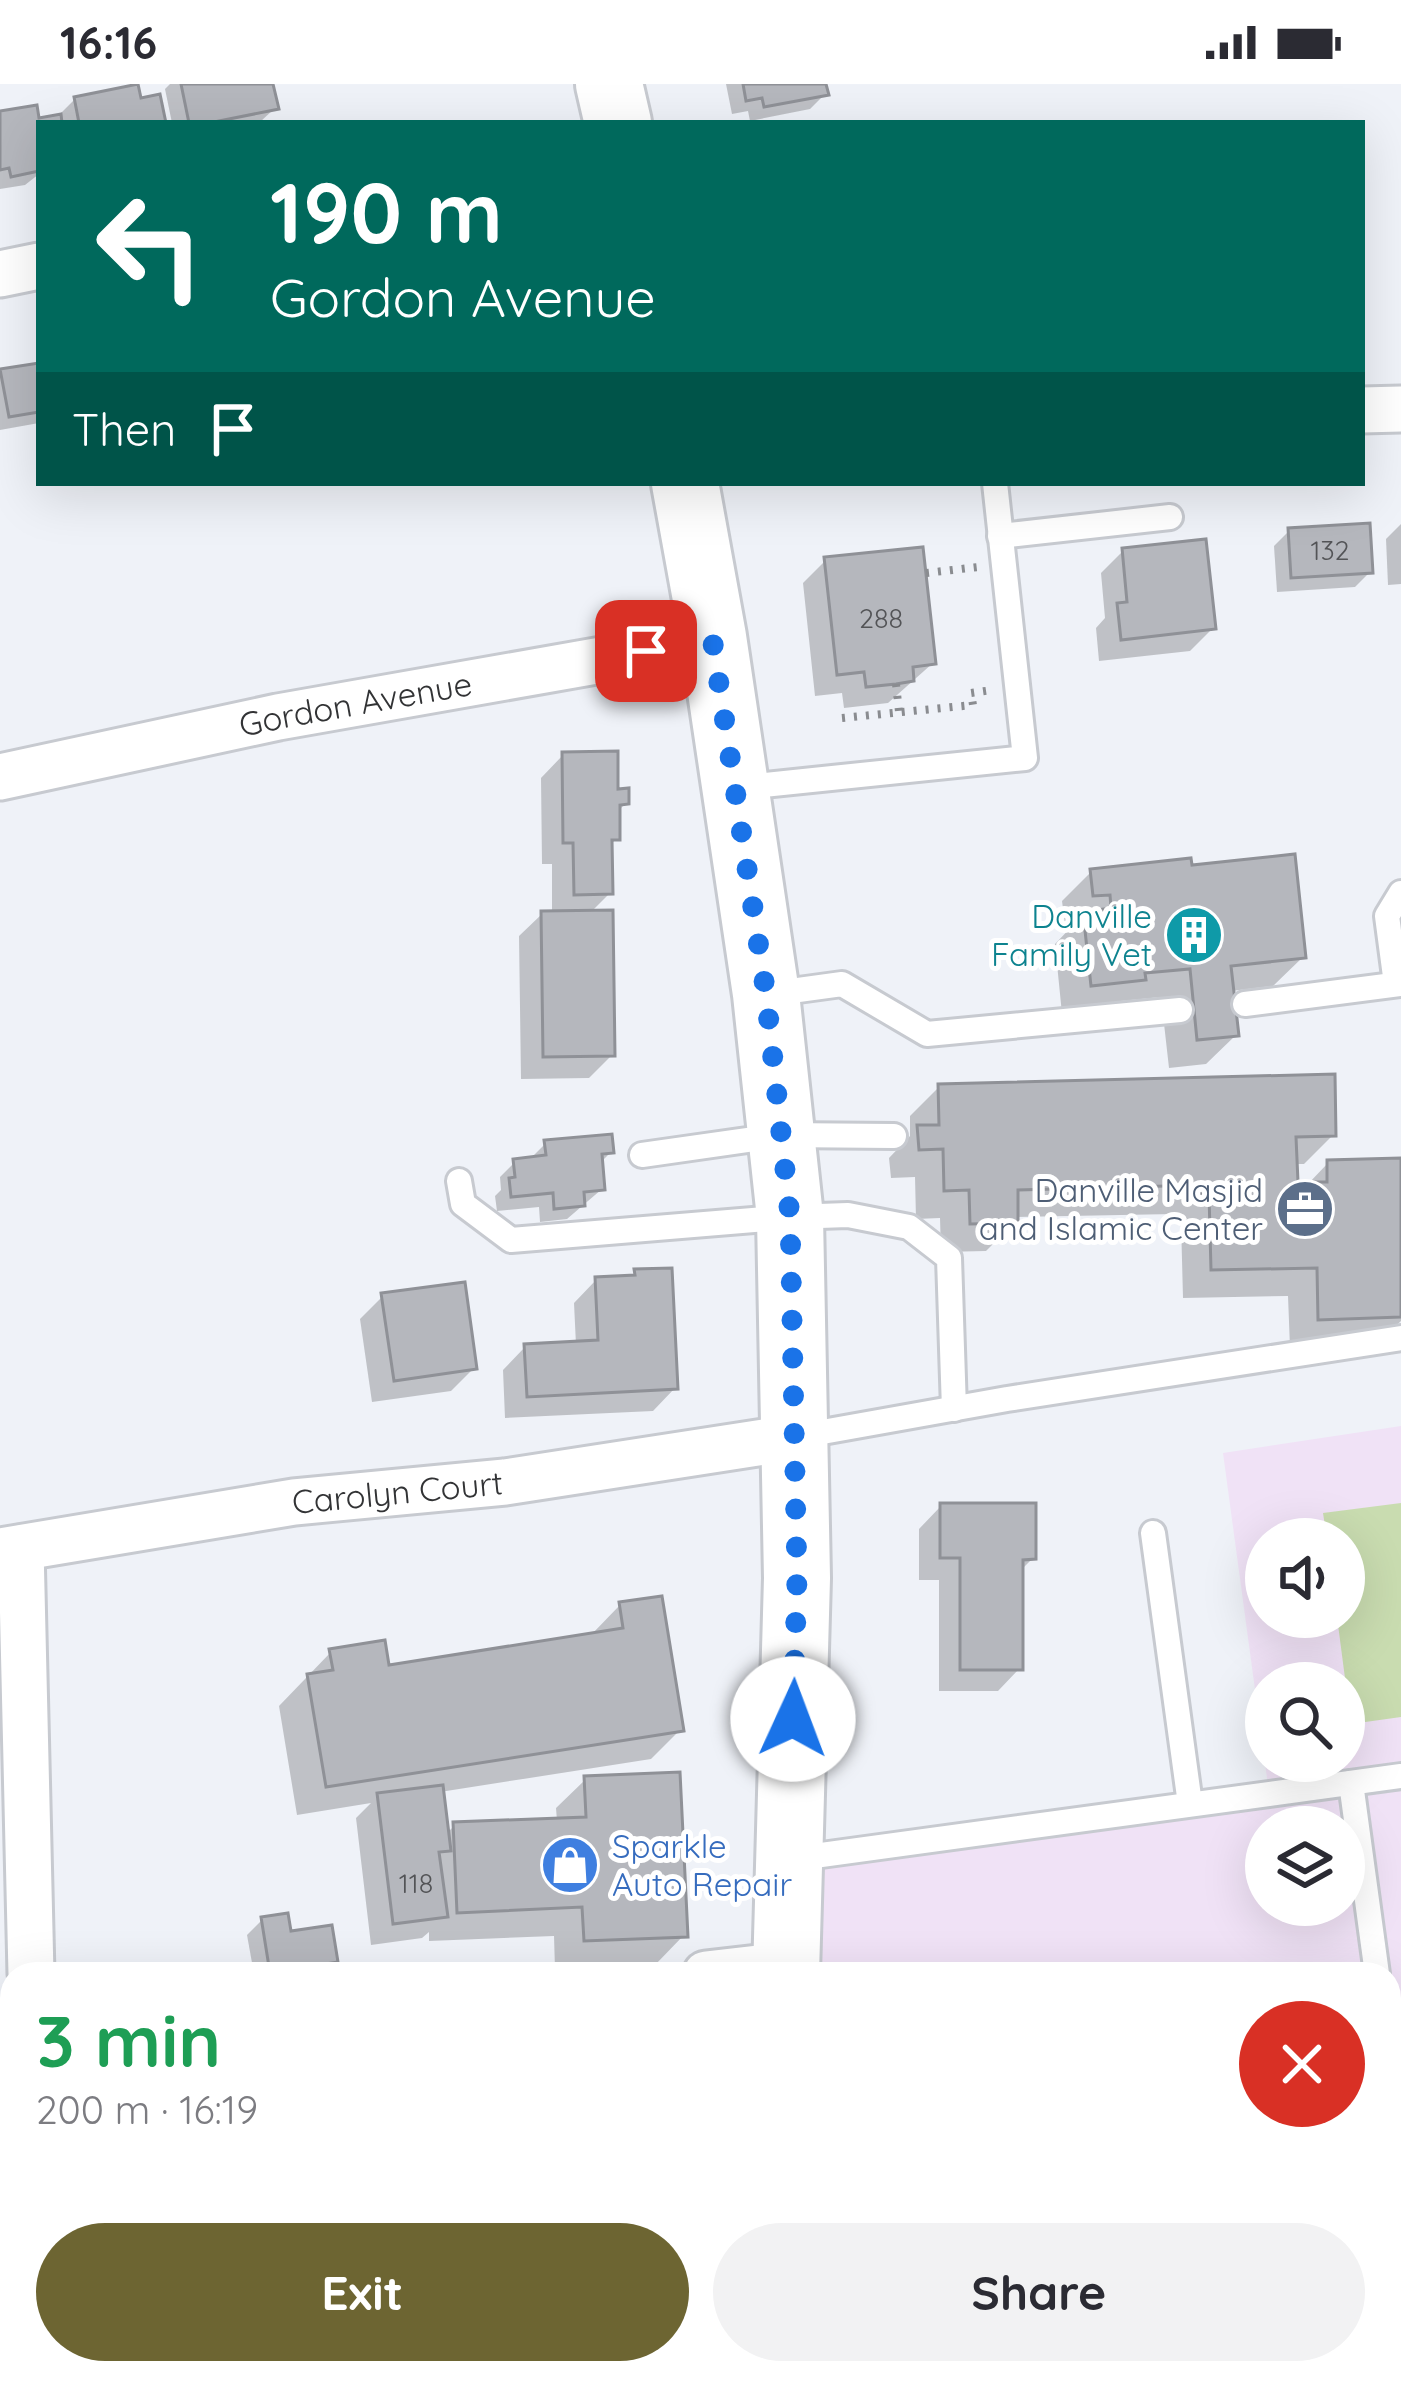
<!DOCTYPE html>
<html lang="en">
<head>
<meta charset="utf-8">
<style>
	:root { --surface:#fff; --page:#f2f2f3; --text:#2b2b33; --muted:#7c7c81; --accent:#6d6532 }
	body { margin:0; font-family:Quicksand,sans-serif; background:var(--page); color:var(--text); height:100vh; display:flex; flex-direction:column; font-size:45px; white-space:nowrap }
	* { box-sizing:border-box; margin:0 }
	p { font-size:39px; color:var(--muted) }
	.icon { flex:none; width:66px; height:66px; fill:none; stroke:currentColor; stroke-width:2; stroke-linecap:round; stroke-linejoin:round }
	.map { position:relative; flex:1; overflow:hidden }
	.details { position:absolute; left:0px; top:1878px; width:1401px; height:423px; display:flex; flex-direction:column; background:var(--surface); border-radius:36px 36px 0 0; box-shadow:0 12px 48px #0002 }
	.details>* { flex:none }
	.guide { position:absolute; left:36px; top:36px; width:1329px; height:366px; border-radius:0px; box-shadow:0 12px 48px #0002; background:#00695c; color:#fff; overflow:hidden }
	.fabs { position:absolute; left:1245px; top:1434px; display:grid; gap:24px }
	.fabs a { display:grid; place-items:center; width:120px; height:120px; border-radius:50%; background:var(--surface); box-shadow:0 12px 48px #0002; font-size:60px }
	.pin { position:absolute; display:grid; place-items:center; width:102px; height:102px; color:#fff; margin:-51px; border-radius:24px; box-shadow:0 6px 18px #0006 }
	.me { position:absolute; width:132px; margin:-66px; rotate:2deg; stroke-linejoin:round; filter:drop-shadow(0 0 9px #0008) }
	.turn { display:flex; align-items:center; gap:42px; height:252px; padding:0 36px; font-size:54px }
	.turn .icon { width:156px; height:156px; stroke-width:2.5 }
	.turn b { display:block; font-size:84px; line-height:102px }
	.then { display:flex; align-items:center; height:114px; padding:0 36px; background:#0003; gap:24px; font-size:45px }
	.round { display:grid; place-items:center; flex:none; width:126px; height:126px; border-radius:63px; background:var(--page) }
	.headline { display:flex; align-items:center; justify-content:space-between; height:204px; padding:0 36px }
	h1 { font-size:72px; font-weight:800; line-height:90px; color:#1e9e55 }
	.primary-button { display:flex; gap:24px; margin-top:auto; padding:24px 36px }
	.primary-button a { flex:1; height:138px; border-radius:72px; background:var(--accent); color:#fff; font-size:48px; font-weight:800; line-height:138px; text-align:center }
	.primary-button a+a { background:var(--page); color:var(--text) }
	.status { display:flex; justify-content:space-between; align-items:center; height:84px; padding:0 60px; background:var(--surface); direction:ltr }
	.status svg { height:33px; fill:currentColor }
	.map>svg:first-child { display:block }
	.education { fill:#f0e2f6; fill-rule:evenodd }
	.green { fill:#c9dcb0 }
	.shadow { fill:#0003 }
	.building { fill:#b5b7bd; stroke:#8f9197; stroke-width:3 }
	.lines { fill:none; stroke-linecap:round; stroke-linejoin:round }
	.service-casing { stroke:#c7cad0; stroke-width:30 }
	.minor-casing { stroke:#c7cad0; stroke-width:51 }
	.secondary-casing { stroke:#c7cad0; stroke-width:72 }
	.path { stroke:#8a8c90; stroke-width:8; stroke-dasharray:3 9; stroke-linecap:butt }
	.service { stroke:#fff; stroke-width:24 }
	.minor { stroke:#fff; stroke-width:45 }
	.secondary { stroke:#fff; stroke-width:66 }
	.route { stroke:#1a73e8; stroke-width:21; stroke-dasharray:0 37.8 }
	.labels { text-anchor:middle; stroke-width:10; stroke-linejoin:round; paint-order:stroke }
	.number-label { font-size:27px; fill:#535457 }
	.street-label { font-size:33px; fill:#323335; stroke:#fff }
	.culture-label { font-size:33px; fill:#0d838f; stroke:#fff; text-anchor:end }
	.service-label { font-size:33px; fill:#4e5e75; stroke:#fff; text-anchor:end }
	.shop-label { font-size:33px; fill:#366cbe; stroke:#fff; text-anchor:start }
</style>
</head>
<body>
<div class="status"><b>16:16</b><svg viewBox="0 0 49 12"><path d="M0 12V9h3v3zM5 12V6h3v6zM10 12V3h3v9zM15 12V0h3v12zM26 1h20v11H26zM47 4h2v5h-2z"/></svg></div>
<div class="map">
<svg width="1401" height="2299" viewBox="0 0 1401 2299">
	<rect width="100%" height="100%" fill="#eff2f8"/>
	<path class="education" d="M1401,1342V2299H772V2289H1389V1890H785L789,1775L1269,1709L1223,1369ZM1266,1455H1344V1533H1266ZM1266,1599H1344V1677H1266ZM1266,1743H1344V1821H1266Z"/>
	<g class="green">
		<path d="M1401,1419V1633L1351,1640L1337,1533H1344V1455H1327L1323,1429Z"/>
		<path d="M1389,2132L1401,2133V2299H978V2289H1389Z"/>
	</g>
	<g class="shadow">
		<path d="M170,0H270L275,24L259,39H172L165,5Z"/>
		<path d="M726,0H823L825,10L810,25L750,37L748,27L732,30Z"/>
		<path d="M75,15L139,17L163,39H39V90L25,101L0,105V30L37,38L60,30Z"/>
		<path d="M39,282V339L0,346V290Z"/>
		<path d="M1401,440V500L1388,501L1386,455Z"/>
		<path d="M1289,447L1370,488L1355,503L1277,508L1274,462Z"/>
		<path d="M1123,467L1213,544L1190,567L1099,577L1096,544L1105,534L1101,489Z"/>
		<path d="M826,476L933,579L888,619L844,624L842,609L815,612L803,499Z"/>
		<path d="M563,671L626,719L617,728V754L609,762L610,809L590,829L612,971L589,994L521,995L519,852L542,830H552V780H542L541,694Z"/>
		<path d="M1189,784L1303,873L1273,902L1231,907L1236,951L1206,980L1169,984L1161,913L1121,917L1113,924L1062,930L1055,860L1075,839L1065,840L1062,817L1091,788Z"/>
		<path d="M939,1003L1333,1051L1304,1080H1294L1295,1101H1307L1328,1079L1401,1077V1237L1376,1261L1290,1264L1288,1212L1183,1214L1181,1138H1174V1130L1015,1133V1138L986,1167L941,1168L940,1134L916,1135L915,1093L891,1094L889,1074L910,1052V1032Z"/>
		<path d="M546,1059L611,1068L600,1079L602,1105L567,1135L540,1138L539,1123L497,1127L495,1112L501,1106L500,1093L515,1078L531,1074Z"/>
		<path d="M636,1188L675,1304L653,1327L505,1334L503,1286L525,1263L576,1261L574,1219L596,1196L629,1194Z"/>
		<path d="M383,1212L474,1284L451,1307L372,1318L360,1235Z"/>
		<path d="M941,1422L1033,1474L1020,1487V1584L998,1607H939V1496H919V1445Z"/>
		<path d="M620,1521L680,1646L651,1675L440,1708L446,1750L455,1741L557,1737L556,1724L586,1695L684,1851L655,1881L555,1885L554,1852L429,1857V1848L422,1854L371,1861L356,1734L371,1719L297,1731L279,1622L331,1568L387,1584L591,1551Z"/>
		<path d="M262,1836L289,1850L335,1877L322,1890H254L247,1851Z"/>
		<path d="M198,2289H344L343,2296L341,2299H198Z"/>
		<path d="M361,2289H387V2295L383,2299H362Z"/>
	</g>
	<g class="building">
		<path d="M138,0L141,14L160,10L166,39H79L74,13Z"/>
		<path d="M181,0H273L279,25L209,39H189Z"/>
		<path d="M743,0H826L829,11L764,23L762,14L746,17Z"/>
		<path d="M37,21L39,34L61,30L62,39H39V87L11,93L9,84L0,86V27Z"/>
		<path d="M39,279V328L9,333L0,285Z"/>
		<path d="M1370,439L1373,489L1291,494L1288,444Z"/>
		<path d="M1206,455L1216,545L1121,556L1117,519L1127,518L1122,464Z"/>
		<path d="M923,463L936,580L913,583L914,597L896,600L866,603L864,588L837,591L824,473Z"/>
		<path d="M618,667V705L629,704V720L620,721V756H612L613,810L574,811L573,759H563L562,668Z"/>
		<path d="M1295,770L1306,874L1231,882L1239,952L1197,956L1190,885L1145,889L1146,896L1091,902L1083,828L1111,824L1110,811L1093,812L1090,785L1191,774L1192,781Z"/>
		<path d="M613,826L615,972L543,973L541,827Z"/>
		<path d="M1335,990L1336,1052L1296,1053L1298,1098H1327V1076L1401,1074V1233L1318,1236L1317,1184L1211,1186L1209,1110H1202V1101L1018,1106V1139L970,1140L969,1106L944,1107L943,1065L919,1066L917,1041H939L938,1000Z"/>
		<path d="M612,1050L614,1069L602,1070L605,1106L584,1108L585,1122L554,1125L553,1109L511,1113L509,1094L515,1093L513,1075L546,1071L544,1056Z"/>
		<path d="M672,1184L678,1305L527,1313L524,1260L598,1256L595,1193L635,1191L634,1185Z"/>
		<path d="M465,1198L477,1285L394,1297L381,1209Z"/>
		<path d="M940,1419H1036V1475L1023,1476V1586H960V1474H940Z"/>
		<path d="M662,1512L684,1647L326,1703L307,1590L333,1586L329,1565L385,1556L389,1581L623,1544L619,1518Z"/>
		<path d="M680,1688L688,1853L584,1857L582,1823L457,1829L453,1738L586,1733L584,1692Z"/>
		<path d="M443,1701L451,1767L439,1768L448,1833L393,1840L377,1709Z"/>
		<path d="M288,1829L291,1847L332,1841L338,1878L270,1889L261,1833Z"/>
		<rect x="220" y="2289" width="91" height="10"/>
		<path d="M311,2289H347L346,2297L311,2298Z"/>
	</g>
	<g class="lines">
		<defs>
			<g id="service">
				<path d="M1000,452L1170,433"/>
				<path d="M735,704L1025,674L995,399"/>
				<path d="M1396,900L1387,832L1401,809"/>
				<path d="M769,910L842,900L927,950L1180,926"/>
				<path d="M1245,920L1401,900"/>
				<path d="M642,1071L782,1051L894,1052"/>
				<path d="M459,1097L463,1120L511,1156L790,1133L848,1131L909,1143L949,1174L954,1325"/>
				<path d="M800,1352L1007,1315L1401,1254"/>
				<path d="M1153,1449L1190,1720"/>
				<path d="M1351,1699L1377,1890"/>
				<path d="M792,1775L1401,1692"/>
				<path d="M1389,1939L1401,1960"/>
				<path d="M171,2289V2299"/>
			</g>
			<g id="minor">
				<path d="M0,190L39,182"/>
				<path d="M1362,326L1401,325"/>
				<path id="s1" d="M0,693L278,633L613,574L713,553"/>
				<path d="M21,1464L31,1890"/>
				<path id="s2" d="M0,1467L294,1418L505,1398L796,1353"/>
				<path d="M706,1890L786,1881"/>
				<path d="M0,2027L12,2025"/>
				<path d="M97,2289V2299"/>
			</g>
			<g id="secondary">
				<path d="M609,0L618,39"/>
				<path d="M685,399L713,553L766,910L790,1133L797,1494L786,1890"/>
				<path d="M774,2299V2289"/>
			</g>
		</defs>
		<use href="#service" class="service-casing"/>
		<use href="#minor" class="minor-casing"/>
		<use href="#secondary" class="secondary-casing"/>
		<g class="path">
			<path d="M926,489L978,483"/>
			<path d="M896,600L899,628"/>
			<path d="M842,634L973,621L971,609L992,606"/>
		</g>
		<use href="#service" class="service"/>
		<use href="#minor" class="minor"/>
		<use href="#secondary" class="secondary"/>
	</g>
	<g class="lines">
		<path class="route" d="M646,567L712,553L766,910L790,1132L797,1494L793,1635"/>
	</g>
	<defs>
		<symbol id="building-disc" viewBox="-11 -11 22 22"><circle r="9.5" fill="#0f9aa8" stroke="#fff"/><path d="M-4-6H4V6H1V3H-1V6H-4ZM-2.5-4.3h1.7v1.8h-1.7ZM.8-4.3h1.7v1.8H.8ZM-2.5-1h1.7V.8h-1.7ZM.8-1h1.7V.8H.8Z" fill="#fff"/></symbol>
		<symbol id="office-disc" viewBox="-11 -11 22 22"><circle r="9.5" fill="#5c6f8a" stroke="#fff"/><path d="M-6-3h4V-5.5h4V-3h4V5H-6ZM-1-4.5V-3h2v-1.5ZM-6 0V1H6V0Z" fill="#fff"/></symbol>
		<symbol id="shop-disc" viewBox="-11 -11 22 22"><circle r="9.5" fill="#3f7fe0" stroke="#fff"/><path d="M-5-2.5h2.3a2.7 3.5 0 0 1 5.4 0H5L5.5 6h-11ZM-1.5-2.5h3a1.5 2.3 0 0 0-3 0Z" fill="#fff"/></symbol>
	</defs>
	<g fill-rule="evenodd">
		<use href="#building-disc" x="1161" y="818" width="66" height="66"/>
		<use href="#office-disc" x="1272" y="1092" width="66" height="66"/>
		<use href="#shop-disc" x="537" y="1748" width="66" height="66"/>
	</g>
	<g class="labels">
		<g class="number-label">
			<text x="1330" y="476">132</text>
			<text x="881" y="544">288</text>
			<text x="416" y="1809">118</text>
		</g>
		<g class="street-label">
			<text dy="12" stroke="none"><textPath href="#s1" startOffset="363">Gordon Avenue</textPath></text>
			<text dy="12" stroke="none"><textPath href="#s2" startOffset="402">Carolyn Court</textPath></text>
		</g>
		<g class="culture-label">
			<text x="1152" y="844">Danville<tspan x="1152" dy="38">Family Vet</tspan></text>
		</g>
		<g class="service-label">
			<text x="1263" y="1118">Danville Masjid<tspan x="1263" dy="38">and Islamic Center</tspan></text>
		</g>
		<g class="shop-label">
			<text x="612" y="1774">Sparkle<tspan x="612" dy="38">Auto Repair</tspan></text>
		</g>
	</g>
</svg>
<div class="fabs">
<a><svg class="icon" aria-label="sound" viewBox="0 0 24 24"><path d="M4 9h4l5-4v14l-5-4H4zM17 9q2 3 0 6"/></svg></a>
<a><svg class="icon" aria-label="search" viewBox="0 0 24 24"><circle cx="10" cy="10" r="6"/><path d="M15 15l6 6"/></svg></a>
<a><svg class="icon" aria-label="layers" viewBox="0 0 24 24"><path d="M12 4l9 5-9 5-9-5zM3 14l9 5 9-5"/></svg></a>
</div>
<div class="pin" style="left:646px;top:567px;background:#d93025"><svg class="icon" aria-label="arrive" viewBox="0 0 24 24"><path d="M6 21V4h12l-3 4 3 4H6"/></svg></div>
<svg class="me" style="left:793px;top:1635px" viewBox="-20 -20 40 40"><circle r="19" fill="#fff"/><path d="M0-13L10 11 0 6-10 11z" fill="#1a73e8"/></svg>
<div class="guide">
<div class="turn"><svg class="icon" aria-label="left" viewBox="0 0 24 24"><path d="M17 20v-9H6M10 6l-5 5 5 5"/></svg><div><b>190 m</b>Gordon Avenue</div></div>
<div class="then">Then<svg class="icon" aria-label="arrive" viewBox="0 0 24 24"><path d="M6 21V4h12l-3 4 3 4H6"/></svg></div>
</div>
<section class="details">
<div class="headline"><div><h1>3 min</h1><p>200 m · 16:19</p></div><a class="round" style="background:#d93025;color:#fff"><svg class="icon" aria-label="close" viewBox="0 0 24 24"><path d="M6 6l12 12M18 6L6 18"/></svg></a></div>
<div class="primary-button"><a>Exit</a><a>Share</a></div>
</section>
</div>
</body>
</html>
